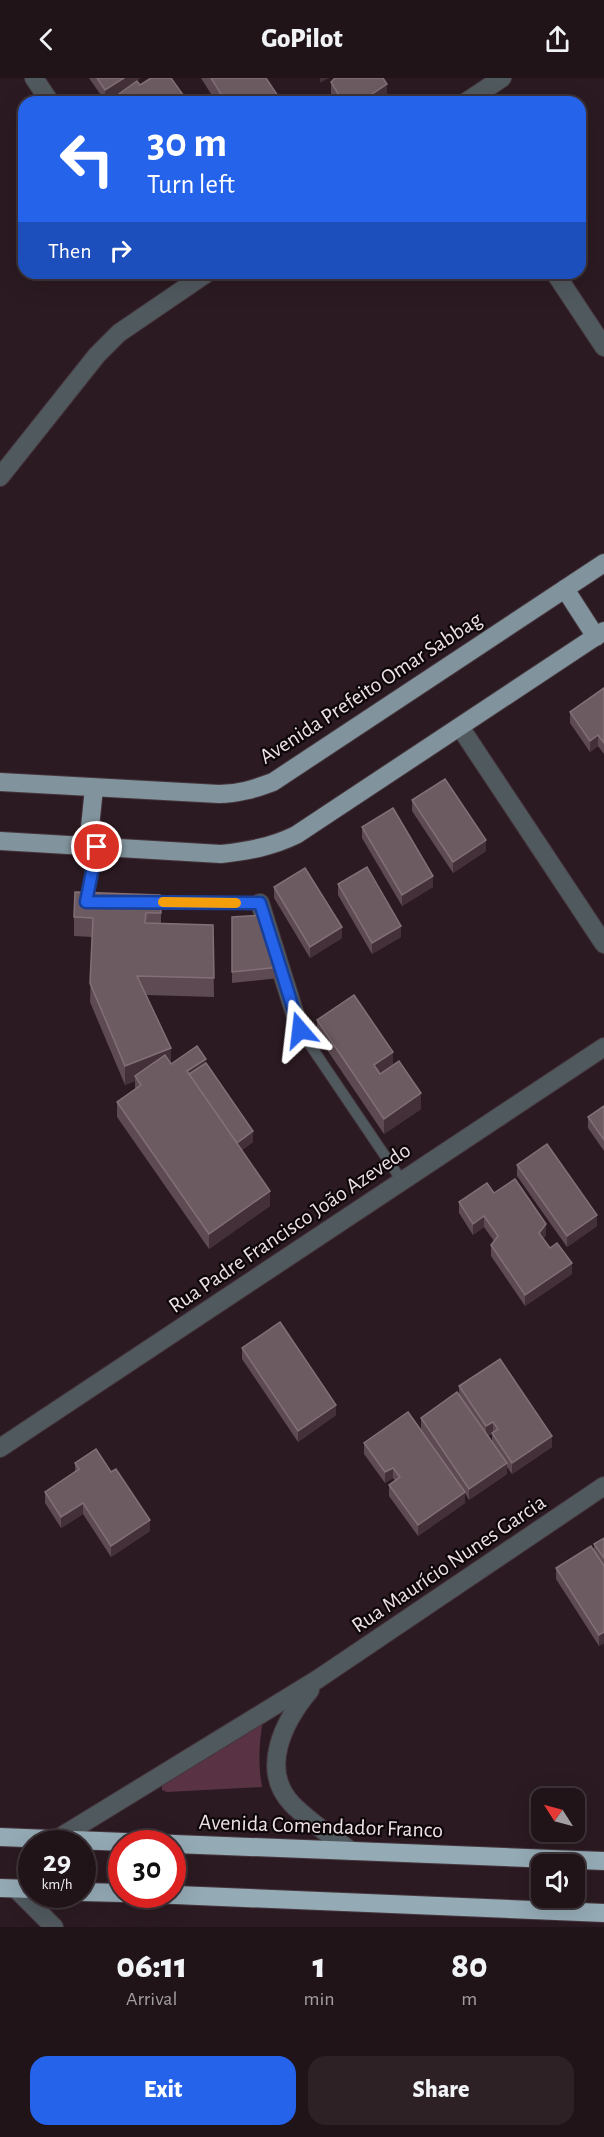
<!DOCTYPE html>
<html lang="en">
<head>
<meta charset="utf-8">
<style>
	:root { --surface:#201419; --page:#2d2126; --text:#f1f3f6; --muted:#a29ea2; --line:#3d3338; --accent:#2563eb }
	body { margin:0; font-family:"Alegreya Sans",sans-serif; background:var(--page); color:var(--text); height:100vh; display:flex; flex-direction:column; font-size:22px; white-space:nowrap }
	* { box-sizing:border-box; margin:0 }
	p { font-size:20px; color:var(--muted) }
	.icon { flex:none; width:33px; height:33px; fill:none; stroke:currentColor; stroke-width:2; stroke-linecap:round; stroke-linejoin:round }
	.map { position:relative; height:1849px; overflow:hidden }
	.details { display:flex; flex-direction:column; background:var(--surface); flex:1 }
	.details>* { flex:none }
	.top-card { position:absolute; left:18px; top:18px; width:568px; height:183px; border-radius:18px; box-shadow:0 6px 24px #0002,0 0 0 2px var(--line); background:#2563eb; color:#fff; overflow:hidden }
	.needle { width:39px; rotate:306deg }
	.fabs { position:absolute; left:531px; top:1710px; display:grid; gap:12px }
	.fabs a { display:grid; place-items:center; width:54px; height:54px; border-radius:12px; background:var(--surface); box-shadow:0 6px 24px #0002,0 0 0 2px var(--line); font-size:30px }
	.speed { position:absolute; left:18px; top:1752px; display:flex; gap:12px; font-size:30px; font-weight:700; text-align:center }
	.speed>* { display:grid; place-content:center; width:78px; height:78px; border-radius:50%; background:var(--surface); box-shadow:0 6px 24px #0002,0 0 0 2px var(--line); line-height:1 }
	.speed small { font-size:15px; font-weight:400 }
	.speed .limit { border:9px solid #d22; background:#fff; color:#111 }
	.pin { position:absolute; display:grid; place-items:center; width:51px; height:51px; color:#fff; margin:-26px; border:3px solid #fff; border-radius:50%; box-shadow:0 2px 6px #0007 }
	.me { position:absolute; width:66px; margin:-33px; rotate:343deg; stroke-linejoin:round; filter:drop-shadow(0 0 4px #0008) }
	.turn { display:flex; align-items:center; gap:21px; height:126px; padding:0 30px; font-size:27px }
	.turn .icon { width:78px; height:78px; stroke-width:2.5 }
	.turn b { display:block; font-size:42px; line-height:51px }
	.then { display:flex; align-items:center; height:57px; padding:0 30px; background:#0003; gap:12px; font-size:22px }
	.eta { display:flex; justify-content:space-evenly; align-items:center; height:102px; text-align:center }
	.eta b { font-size:36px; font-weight:800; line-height:42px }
	.button { display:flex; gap:12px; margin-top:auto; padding:12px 30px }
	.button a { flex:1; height:69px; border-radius:18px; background:var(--accent); color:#fff; font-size:24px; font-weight:800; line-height:69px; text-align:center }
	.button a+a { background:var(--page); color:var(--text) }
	header { display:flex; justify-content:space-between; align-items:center; height:78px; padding:0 30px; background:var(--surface); font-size:27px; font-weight:800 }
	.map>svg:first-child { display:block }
	.green { fill:#593343 }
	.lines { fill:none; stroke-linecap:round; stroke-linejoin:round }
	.lane-casing { stroke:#46363d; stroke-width:12 }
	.street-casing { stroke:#46363d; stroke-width:20 }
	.primary-casing { stroke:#46363d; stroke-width:20 }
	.highway-casing { stroke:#46363d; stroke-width:20 }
	.lane { stroke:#50595e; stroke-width:10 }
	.street { stroke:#50595e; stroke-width:18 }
	.primary { stroke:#81939c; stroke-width:18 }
	.highway { stroke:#94aab5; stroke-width:18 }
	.wall { fill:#5e4a52; fill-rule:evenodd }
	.shaded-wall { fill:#433038 }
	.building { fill:#6d5b62; stroke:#827077; stroke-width:1.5 }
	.route-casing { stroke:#184099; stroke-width:15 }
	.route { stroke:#2563eb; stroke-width:10 }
	.slow { stroke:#f59e0b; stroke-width:10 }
	.labels { text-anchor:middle; stroke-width:4.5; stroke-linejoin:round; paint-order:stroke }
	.street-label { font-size:22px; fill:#eee1e6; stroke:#0e070a }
</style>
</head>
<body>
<header><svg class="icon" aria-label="back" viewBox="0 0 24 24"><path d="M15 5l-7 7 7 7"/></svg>GoPilot<svg class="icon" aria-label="share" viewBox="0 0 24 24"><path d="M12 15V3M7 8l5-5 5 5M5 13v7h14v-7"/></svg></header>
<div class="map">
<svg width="604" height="1849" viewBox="0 0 604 1849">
	<rect width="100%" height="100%" fill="#2b1a21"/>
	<path class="green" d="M263,1642C259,1665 258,1686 262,1709L167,1714L162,1712V1708Z"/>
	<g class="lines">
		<defs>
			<g id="lane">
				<path d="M89,824H86L97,769"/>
				<path d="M147,824L260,825"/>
				<path d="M300,952L402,1103"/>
			</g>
			<g id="street">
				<path d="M34,0L50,24"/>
				<path d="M466,24L502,0"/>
				<path d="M555,195L604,269"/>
				<path d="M0,399L97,277L119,255L207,195"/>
				<path d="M460,649L604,866"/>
				<path d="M260,825L300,952"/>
				<path d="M0,1370L604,969"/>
				<path d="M310,1612C284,1643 259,1691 292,1726C310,1744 331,1758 351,1773"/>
				<path d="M57,1761L318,1601L604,1408"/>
				<path d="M16,1811L54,1849"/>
			</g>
			<g id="primary">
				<path d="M565,511L596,559"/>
				<path d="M0,704L219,716C238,716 254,711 273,704L604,485"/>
				<path d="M0,763L221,776C248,773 271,769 296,757L604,553"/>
				<path d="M88,769L94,710"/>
			</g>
			<g id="highway">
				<path d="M0,1759L604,1783"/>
				<path d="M0,1810L32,1811"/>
				<path d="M82,1814L122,1815"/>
				<path d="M152,1816L604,1835"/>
			</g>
		</defs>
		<use href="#lane" class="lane-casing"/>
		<use href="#street" class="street-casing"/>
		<use href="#primary" class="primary-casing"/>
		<use href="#highway" class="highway-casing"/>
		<use href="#lane" class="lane"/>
		<use href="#street" class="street"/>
		<use href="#primary" class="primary"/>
		<use href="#highway" class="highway"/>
	</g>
	<g class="wall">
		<path d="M89,0H140L105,23Z"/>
		<path d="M201,0H266L282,24H216Z"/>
		<path d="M331,4L387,22L383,24H334L331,19Z"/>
		<path d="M604,610V676L598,668L590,674L570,645V634Z"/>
		<path d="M412,722L486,773L453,795L412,733Z"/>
		<path d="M362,749L433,809L402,828L362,760Z"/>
		<path d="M338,806L401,859L372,876L338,817Z"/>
		<path d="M274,809L342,860L310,880L274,820Z"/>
		<path d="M161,835V845L213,847L214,919L146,917L171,985H206L253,1064L242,1072L270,1128L209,1171L117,1039V1024L135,1012V1003L125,1007L90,924L92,859L74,858V839Z"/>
		<path d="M232,839L280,889V900L232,905Z"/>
		<path d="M317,942L421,1031L384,1056L317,957Z"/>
		<path d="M604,1028V1073L588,1050V1039Z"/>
		<path d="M517,1087L597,1148L567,1169L517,1098Z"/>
		<path d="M494,1115L546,1157L543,1161L550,1170L572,1196L525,1228L491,1178V1167L494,1163L484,1149L473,1157L459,1135V1124Z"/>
		<path d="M242,1270L336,1337L298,1364L242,1281Z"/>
		<path d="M459,1308L552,1369L512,1396L507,1389V1396L469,1422L465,1415V1425L418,1458L389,1418V1407L395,1403L393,1400L385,1405L364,1376V1365L421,1351V1340L459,1317ZM492,1356V1363L488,1358Z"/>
		<path d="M75,1385L150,1453L111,1479L83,1436L61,1450L45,1425V1414L75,1394Z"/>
		<path d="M604,1460V1565L599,1568L556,1501V1490L594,1473V1466Z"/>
	</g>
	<g class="shaded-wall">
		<path d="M124,0H140L105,23V12Z"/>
		<path d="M320,0H329L320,5Z"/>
		<path d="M387,6V22L383,24H360Z"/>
		<path d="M598,657V668L590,674V663Z"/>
		<path d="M486,762V773L453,795V784Z"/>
		<path d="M433,798V809L402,828V817Z"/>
		<path d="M401,848V859L372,876V865Z"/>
		<path d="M342,849V860L310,880V869Z"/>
		<path d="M171,970V989L135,998V1003L125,1007V988Z"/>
		<path d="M393,974V990L374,1002V987Z"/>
		<path d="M206,981V996L192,1005L187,993Z"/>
		<path d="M421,1015V1031L384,1056V1041Z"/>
		<path d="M253,1053V1064L234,1077V1066Z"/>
		<path d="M270,1113V1128L209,1171V1156Z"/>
		<path d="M597,1137V1148L567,1169V1158Z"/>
		<path d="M484,1138V1149L473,1157V1146Z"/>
		<path d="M546,1146V1157L539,1166V1155Z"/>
		<path d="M572,1185V1196L525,1228V1217Z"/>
		<path d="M336,1327V1337L298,1364V1353Z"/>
		<path d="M493,1344V1355L486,1359V1348Z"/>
		<path d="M552,1358V1369L512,1396V1385Z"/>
		<path d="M507,1385V1396L469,1422V1411Z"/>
		<path d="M393,1390V1400L385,1405V1394Z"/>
		<path d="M465,1414V1425L418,1458V1447Z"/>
		<path d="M83,1425V1436L61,1450V1439Z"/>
		<path d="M150,1442V1453L111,1479V1468Z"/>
		<path d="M604,1554V1565L599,1568V1557Z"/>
	</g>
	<g class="building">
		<path d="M97,0H124L105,12Z"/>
		<path d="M151,0H171L186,21L180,24H111L110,22L137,3L140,7Z"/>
		<path d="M211,0H266L282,24H226Z"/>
		<path d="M335,0H383L387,6L360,24H343L331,4Z"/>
		<path d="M604,610V665L598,657L590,663L570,634Z"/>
		<path d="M445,701L486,762L453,784L412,722Z"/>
		<path d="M393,730L433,798L402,817L362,749Z"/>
		<path d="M367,789L401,848L372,865L338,806Z"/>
		<path d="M305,790L342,849L310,869L274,809Z"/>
		<path d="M75,814L160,817L161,835H146L145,845L213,847L214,900L137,898L171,970L125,988L90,905L93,840L74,839Z"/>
		<path d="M263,837L280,889L232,894V839Z"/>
		<path d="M354,917L393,974L374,987L380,996L399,983L421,1015L384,1041L317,942Z"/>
		<path d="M197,968L206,981L187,993L270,1113L209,1156L117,1024L141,1007L135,998L165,977L171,986Z"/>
		<path d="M206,985L253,1053L237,1065L189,996Z"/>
		<path d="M604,1028V1062L588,1039Z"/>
		<path d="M547,1066L597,1137L567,1158L517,1087Z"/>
		<path d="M515,1101L546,1146L539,1155L550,1170L557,1165L572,1185L525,1217L491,1167L498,1158L484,1138L473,1146L459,1124L487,1105L494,1115Z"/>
		<path d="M280,1244L336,1327L298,1353L242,1270Z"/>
		<path d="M500,1281L552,1358L512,1385L492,1355L498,1351L493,1344L486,1348L459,1308Z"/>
		<path d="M457,1314L507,1385L469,1411L421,1340Z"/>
		<path d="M408,1334L465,1414L418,1447L389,1407L400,1399L393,1390L385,1394L364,1365Z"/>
		<path d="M96,1371L111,1394L116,1391L150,1442L111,1468L83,1425L61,1439L45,1414L79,1391L75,1385Z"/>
		<path d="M604,1460V1480L594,1466Z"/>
		<path d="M591,1468L604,1488V1554L599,1557L556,1490Z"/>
	</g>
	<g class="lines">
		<defs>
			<path id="route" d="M97,769L86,824L260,825L300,952"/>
		</defs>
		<use href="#route" class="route-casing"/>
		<use href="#route" class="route"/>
		<path class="slow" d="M163,824L236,825"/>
	</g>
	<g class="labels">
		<g class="street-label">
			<text transform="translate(370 609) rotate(-33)" y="8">Avenida Prefeito Omar Sabbag</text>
			<text transform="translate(289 1149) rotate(-34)" y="8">Rua Padre Francisco João Azevedo</text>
			<text transform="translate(448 1485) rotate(-34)" y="8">Rua Maurício Nunes Garcia</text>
			<text transform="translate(321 1747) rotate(2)" y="8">Avenida Comendador Franco</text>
		</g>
	</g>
</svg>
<div class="fabs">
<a><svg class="needle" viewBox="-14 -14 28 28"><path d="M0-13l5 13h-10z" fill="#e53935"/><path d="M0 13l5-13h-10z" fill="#a29ea2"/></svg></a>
<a><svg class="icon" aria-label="sound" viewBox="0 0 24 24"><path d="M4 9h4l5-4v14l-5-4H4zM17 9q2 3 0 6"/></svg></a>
</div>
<div class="speed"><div>29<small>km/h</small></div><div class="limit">30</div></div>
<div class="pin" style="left:97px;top:769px;background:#d93025"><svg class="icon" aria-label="arrive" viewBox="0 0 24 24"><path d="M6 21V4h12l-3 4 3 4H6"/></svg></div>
<svg class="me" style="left:300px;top:952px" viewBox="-20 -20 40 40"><path d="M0-17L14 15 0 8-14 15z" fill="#2563eb" stroke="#fff" stroke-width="4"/></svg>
<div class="top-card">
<div class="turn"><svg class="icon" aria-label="left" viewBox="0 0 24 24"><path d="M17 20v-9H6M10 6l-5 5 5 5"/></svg><div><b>30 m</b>Turn left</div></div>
<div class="then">Then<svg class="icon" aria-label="right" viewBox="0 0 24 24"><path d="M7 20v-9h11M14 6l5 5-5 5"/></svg></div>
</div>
</div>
<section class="details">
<div class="eta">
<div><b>06:11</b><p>Arrival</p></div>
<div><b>1</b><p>min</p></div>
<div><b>80</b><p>m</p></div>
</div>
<div class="button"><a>Exit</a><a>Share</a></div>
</section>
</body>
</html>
